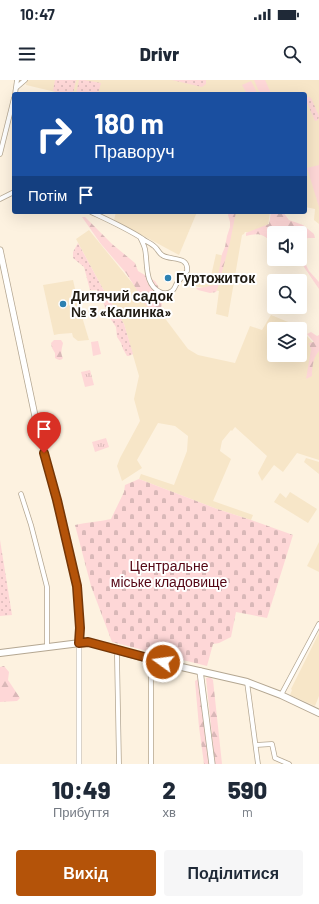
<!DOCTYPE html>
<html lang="uk">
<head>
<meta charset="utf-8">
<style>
	:root { --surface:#fff; --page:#f6f6f7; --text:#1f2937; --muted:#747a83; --accent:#b45309 }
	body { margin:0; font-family:Barlow,sans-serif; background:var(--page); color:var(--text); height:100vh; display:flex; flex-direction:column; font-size:15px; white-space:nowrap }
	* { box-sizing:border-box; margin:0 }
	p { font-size:13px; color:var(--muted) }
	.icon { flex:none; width:22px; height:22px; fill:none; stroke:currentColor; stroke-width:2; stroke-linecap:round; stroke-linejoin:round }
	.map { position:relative; height:684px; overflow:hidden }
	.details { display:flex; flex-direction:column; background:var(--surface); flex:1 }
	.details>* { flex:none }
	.banner { position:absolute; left:12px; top:12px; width:295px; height:122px; border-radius:4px; box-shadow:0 4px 16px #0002; background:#1a4fa0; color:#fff; overflow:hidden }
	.buttons { position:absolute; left:267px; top:146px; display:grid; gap:8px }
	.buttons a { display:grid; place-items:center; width:40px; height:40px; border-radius:4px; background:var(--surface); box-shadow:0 4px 16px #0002; font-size:20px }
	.pin { position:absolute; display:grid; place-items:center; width:34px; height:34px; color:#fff; margin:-41px -17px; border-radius:50% 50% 50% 0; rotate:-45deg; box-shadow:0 0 4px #0007 }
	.pin .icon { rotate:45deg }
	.me { position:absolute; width:44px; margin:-22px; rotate:284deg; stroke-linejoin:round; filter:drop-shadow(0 0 3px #0008) }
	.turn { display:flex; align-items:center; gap:14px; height:84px; padding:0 16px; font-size:18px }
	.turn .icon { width:52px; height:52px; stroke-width:2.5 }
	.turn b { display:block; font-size:28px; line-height:34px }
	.then { display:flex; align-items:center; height:38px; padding:0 16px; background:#0003; gap:8px; font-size:15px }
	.eta { display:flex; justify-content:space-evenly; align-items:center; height:68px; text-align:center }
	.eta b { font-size:24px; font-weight:800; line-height:28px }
	.button { display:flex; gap:8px; margin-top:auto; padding:8px 16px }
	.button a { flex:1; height:46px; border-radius:4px; background:var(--accent); color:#fff; font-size:16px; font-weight:800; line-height:46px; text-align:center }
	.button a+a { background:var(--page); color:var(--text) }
	.status { display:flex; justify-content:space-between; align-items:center; height:28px; padding:0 20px; background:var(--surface); direction:ltr }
	.status svg { height:11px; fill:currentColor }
	header { display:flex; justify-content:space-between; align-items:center; height:52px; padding:0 16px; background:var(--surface); font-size:18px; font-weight:800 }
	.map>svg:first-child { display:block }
	.built { fill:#f7e6c8; fill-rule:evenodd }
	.grass { fill:url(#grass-dots) }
	.forest { fill:url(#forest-firs) }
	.cemetery { fill:url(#cemetery-stones) }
	.park { fill:url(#park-tufts) }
	.pitch { fill:#fed7d7 }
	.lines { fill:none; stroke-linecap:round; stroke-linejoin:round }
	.minor-casing { stroke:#b4a792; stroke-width:5.5 }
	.tertiary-casing { stroke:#b4a792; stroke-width:6 }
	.secondary-casing { stroke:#b4a792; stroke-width:7 }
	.primary-casing { stroke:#b4a792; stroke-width:8 }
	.minor { stroke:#fff; stroke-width:4 }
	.tertiary { stroke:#fff; stroke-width:5 }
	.secondary { stroke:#fff; stroke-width:5.5 }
	.primary { stroke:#fff; stroke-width:6 }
	.route-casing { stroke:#753606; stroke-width:10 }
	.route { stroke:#b45309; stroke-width:7 }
	.poi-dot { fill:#2d81b1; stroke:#fff; stroke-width:1.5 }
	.labels { text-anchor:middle; stroke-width:4; stroke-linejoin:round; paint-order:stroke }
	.poi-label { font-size:14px; font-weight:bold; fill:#201b13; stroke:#fff; text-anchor:start }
	.park-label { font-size:14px; fill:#540614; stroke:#fff }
</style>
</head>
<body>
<div class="status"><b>10:47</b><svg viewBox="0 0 49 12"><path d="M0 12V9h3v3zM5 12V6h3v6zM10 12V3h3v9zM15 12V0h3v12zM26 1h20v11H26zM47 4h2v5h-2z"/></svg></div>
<header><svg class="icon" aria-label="menu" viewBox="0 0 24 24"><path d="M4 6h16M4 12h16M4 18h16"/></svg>Drivr<svg class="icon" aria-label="search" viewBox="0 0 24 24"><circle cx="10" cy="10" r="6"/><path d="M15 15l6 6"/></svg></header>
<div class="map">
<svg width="319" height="684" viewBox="0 0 319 684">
	<defs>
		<pattern id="grass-dots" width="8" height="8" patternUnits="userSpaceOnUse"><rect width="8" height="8" fill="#fed7d7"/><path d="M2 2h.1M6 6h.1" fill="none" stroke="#d9b8b8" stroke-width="1.8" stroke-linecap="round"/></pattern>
		<pattern id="forest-firs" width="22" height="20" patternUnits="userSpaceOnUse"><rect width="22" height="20" fill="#fed7d7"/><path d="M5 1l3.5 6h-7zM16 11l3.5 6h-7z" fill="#d9b8b8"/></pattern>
		<pattern id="cemetery-stones" width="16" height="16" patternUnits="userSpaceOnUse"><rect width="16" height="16" fill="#fed7d7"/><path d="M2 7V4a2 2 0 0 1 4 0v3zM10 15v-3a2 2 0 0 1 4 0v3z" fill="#d9b8b8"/></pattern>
		<pattern id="park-tufts" width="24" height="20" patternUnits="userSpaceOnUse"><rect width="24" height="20" fill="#fed7d7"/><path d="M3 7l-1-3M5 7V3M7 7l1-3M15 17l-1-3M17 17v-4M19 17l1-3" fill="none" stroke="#d9b8b8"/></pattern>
	</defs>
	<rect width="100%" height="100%" fill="#fdf2e0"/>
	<g class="built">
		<path d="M27,0H319V144L314,140L315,129L305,127V14H64L26,5Z"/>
		<path d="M116,132H197L179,175L114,140Z"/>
		<path d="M234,132H270L268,146L252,153L245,152L244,154L242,155L228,237L216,234L219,211L194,206L197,193L211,196L216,174L225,176Z"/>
		<path d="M89,150L142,215L164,237L188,269L198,275L235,283L250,246L262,250L271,235L298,246L315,265L319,259V380L297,373L283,392L274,385L262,401L258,393L267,376L235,347L232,351L231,350L222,361L220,371L231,379L213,421L253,435L251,440L217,429L139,399L141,394L174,405L187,371L188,356L175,346L158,343L137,380L142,388L122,401L117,386L120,378L140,341L134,319L139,296L124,244L103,209L76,159ZM274,249H300V275H274Z"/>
		<path d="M73,200L80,230L89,260L78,261L73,257L72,253L59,254L54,255L43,205Z"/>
		<path d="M306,378L319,382V394L304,382Z"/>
		<path d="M290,412L317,429L308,443L274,422L280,413L286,418Z"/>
		<path d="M319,462V492L307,486Z"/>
		<path d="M319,553V616L315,626L290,615L292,610L291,609Z"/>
	</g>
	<g class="grass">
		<path d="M55,0H76L73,14H68L53,11Z"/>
		<path d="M79,0H84L101,3L98,14H76Z"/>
		<path d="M172,0H206V4L202,7Z"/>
		<path d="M308,17L311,18L319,36L318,40L315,41L305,18Z"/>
		<path d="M78,163L103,209L124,244L133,274L129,276H127L123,269L121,263L117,257L116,247L110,238L104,225L103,220L101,217L98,214L97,210H90L84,187L73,178V172Z"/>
		<path d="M0,460L12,535L0,536Z"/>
	</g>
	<g class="forest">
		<path d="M229,132H236L230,162L218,207L216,212L210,213L198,210L196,208C203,208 208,206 215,205L219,191L222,174L225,167L227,156L230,147V142L228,135Z"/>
		<path d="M271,132H283L289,140L303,145L314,154L315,158H308L302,161L301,175L309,191L319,202V209L304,187L300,179V153H274V155H273L274,161L272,162C261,153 259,153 246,156V153L269,144Z"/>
		<path d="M82,137H85L112,164L135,183L138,191L155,201L159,208L160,216L162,224L160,231L155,234L145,224L137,210L126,193L101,164Z"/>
		<path d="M311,252L317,256L319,255V271C313,278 312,287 312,296L306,299L311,270L309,263L314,262L307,254Z"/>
		<path d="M54,260H61L63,263C62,268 60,273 63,278C61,281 58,280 55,278V273L52,268L51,263Z"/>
		<path d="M4,586L9,592L8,600L20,618L17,621L0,622V587Z"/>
		<path d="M210,597L213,600L222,684H215L206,598Z"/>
		<path d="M198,599L210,684H204L199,647L195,601Z"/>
	</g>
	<path class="cemetery" d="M139,399L217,429L251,440L293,455L267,538L236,532L231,557L219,563L213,564L207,586L151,572L112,562L91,506L75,445C87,442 99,442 111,439L124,412L125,405Z"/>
	<g class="park">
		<path d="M90,290L94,305L85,307L81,292Z"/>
		<path d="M106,358L109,367L95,372L92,362Z"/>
	</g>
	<g class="pitch">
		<path d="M254,0H265L271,13L268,14H260Z"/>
		<path d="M251,1L258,14H247L242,5Z"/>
		<path d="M319,85V127L307,88Z"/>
		<path d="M98,261L101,274L93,276L91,262Z"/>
	</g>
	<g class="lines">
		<defs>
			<g id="minor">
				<path d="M17,7L25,0"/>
				<path d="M15,14L17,0"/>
				<path d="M0,74L14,18"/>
				<path d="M0,119L14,112"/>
				<path d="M91,132C108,140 126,148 143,159C147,162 153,164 156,168C158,170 159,173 162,175C170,181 189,175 187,191C184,196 180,199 177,203C175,206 175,209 172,211C168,214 164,214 160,212C144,204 148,184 145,169C144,165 142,161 140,157"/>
				<path d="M21,414L31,445L47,507V567"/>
				<path d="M118,571L117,576L119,684"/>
				<path d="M247,602L258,684"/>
				<path d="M281,615L319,544"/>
				<path d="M256,665L272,664L275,678L289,684"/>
				<path d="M151,684V580"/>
			</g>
			<path id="tertiary" d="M79,684V563"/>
			<g id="secondary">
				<path d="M0,170L35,336L57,420L77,506L80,548L79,563"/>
				<path d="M200,591L212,684"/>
			</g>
			<path id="primary" d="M0,573L88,562L151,580L247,602L281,615L319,633"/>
		</defs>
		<use href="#minor" class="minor-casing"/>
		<use href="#tertiary" class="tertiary-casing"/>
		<use href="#secondary" class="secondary-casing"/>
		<use href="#primary" class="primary-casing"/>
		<use href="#minor" class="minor"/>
		<use href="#tertiary" class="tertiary"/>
		<use href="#secondary" class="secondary"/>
		<use href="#primary" class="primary"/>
	</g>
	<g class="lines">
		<defs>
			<path id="route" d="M44,373L57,420L77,506L80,548L79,563L88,562L163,582"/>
		</defs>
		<use href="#route" class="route-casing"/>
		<use href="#route" class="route"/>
	</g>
	<g class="poi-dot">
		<circle cx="168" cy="198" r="4"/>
		<circle cx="63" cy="224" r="4"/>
	</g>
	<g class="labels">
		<g class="poi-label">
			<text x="176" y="203">Гуртожиток</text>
			<text x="71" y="221">Дитячий садок<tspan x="71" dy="16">№ 3 «Калинка»</tspan></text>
		</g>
		<g class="park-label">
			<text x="169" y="491">Центральне<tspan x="169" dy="16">міське кладовище</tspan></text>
		</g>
	</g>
</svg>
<div class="buttons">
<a><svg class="icon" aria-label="sound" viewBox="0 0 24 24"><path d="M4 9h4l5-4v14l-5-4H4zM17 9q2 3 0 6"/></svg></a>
<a><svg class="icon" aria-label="search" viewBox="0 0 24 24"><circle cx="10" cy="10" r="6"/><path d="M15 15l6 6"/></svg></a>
<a><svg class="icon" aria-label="layers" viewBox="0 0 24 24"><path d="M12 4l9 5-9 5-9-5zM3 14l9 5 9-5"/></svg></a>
</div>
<div class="pin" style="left:44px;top:373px;background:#d93025"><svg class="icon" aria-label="arrive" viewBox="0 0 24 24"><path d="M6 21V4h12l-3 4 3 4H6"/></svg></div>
<svg class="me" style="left:163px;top:582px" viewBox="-20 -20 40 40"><circle r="17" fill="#b45309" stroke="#fff" stroke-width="3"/><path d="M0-11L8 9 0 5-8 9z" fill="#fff"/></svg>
<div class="banner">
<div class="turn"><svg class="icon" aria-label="right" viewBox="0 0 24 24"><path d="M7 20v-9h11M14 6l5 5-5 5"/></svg><div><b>180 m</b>Праворуч</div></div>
<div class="then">Потім<svg class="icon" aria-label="arrive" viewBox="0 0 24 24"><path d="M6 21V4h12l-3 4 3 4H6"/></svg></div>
</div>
</div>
<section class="details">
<div class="eta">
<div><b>10:49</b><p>Прибуття</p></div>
<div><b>2</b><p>хв</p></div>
<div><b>590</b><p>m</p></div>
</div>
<div class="button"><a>Вихід</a><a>Поділитися</a></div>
</section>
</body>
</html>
